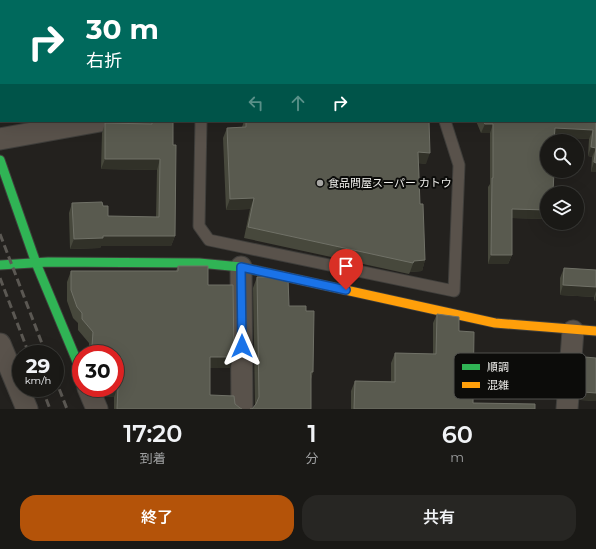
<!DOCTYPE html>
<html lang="ja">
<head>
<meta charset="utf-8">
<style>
	:root { --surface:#1a1916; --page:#272623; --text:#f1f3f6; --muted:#9fa0a1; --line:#383835; --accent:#b45309 }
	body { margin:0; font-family:Montserrat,"Noto Sans JP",sans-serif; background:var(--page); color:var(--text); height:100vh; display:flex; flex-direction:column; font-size:15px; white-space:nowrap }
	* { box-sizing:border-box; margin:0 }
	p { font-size:13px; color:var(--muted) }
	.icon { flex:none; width:22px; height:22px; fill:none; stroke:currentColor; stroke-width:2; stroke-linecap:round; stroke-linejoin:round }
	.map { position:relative; height:409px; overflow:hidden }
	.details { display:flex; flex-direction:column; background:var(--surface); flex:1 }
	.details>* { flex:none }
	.hud { position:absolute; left:0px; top:0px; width:596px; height:122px; box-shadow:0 4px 16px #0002,0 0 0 1px var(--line); background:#00695c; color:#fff; overflow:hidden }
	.fabs { position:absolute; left:540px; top:134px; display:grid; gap:8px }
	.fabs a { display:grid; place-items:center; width:44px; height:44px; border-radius:50%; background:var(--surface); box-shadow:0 4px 16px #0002,0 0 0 1px var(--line); font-size:20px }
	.speed { position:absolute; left:12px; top:345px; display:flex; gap:8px; font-size:20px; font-weight:700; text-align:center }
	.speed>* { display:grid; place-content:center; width:52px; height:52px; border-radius:50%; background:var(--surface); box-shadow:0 4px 16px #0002,0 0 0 1px var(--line); line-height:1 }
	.speed small { font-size:10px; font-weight:400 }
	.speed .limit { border:6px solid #d22; background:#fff; color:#111 }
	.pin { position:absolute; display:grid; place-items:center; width:34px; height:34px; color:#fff; margin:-41px -17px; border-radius:50% 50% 50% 0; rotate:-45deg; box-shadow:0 0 4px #0007 }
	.pin .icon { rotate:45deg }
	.me { position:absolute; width:44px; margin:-22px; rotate:0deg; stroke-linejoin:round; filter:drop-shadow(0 0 3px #0008) }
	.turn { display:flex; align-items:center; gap:14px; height:84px; padding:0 20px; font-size:18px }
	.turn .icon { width:52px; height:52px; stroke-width:2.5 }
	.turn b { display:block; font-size:28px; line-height:34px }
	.lanes { display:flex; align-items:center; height:38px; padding:0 20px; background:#0003; justify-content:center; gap:20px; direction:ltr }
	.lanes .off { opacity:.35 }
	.eta { display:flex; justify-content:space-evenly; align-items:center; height:68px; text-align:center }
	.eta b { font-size:24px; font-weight:600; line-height:28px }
	.button { display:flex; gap:8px; margin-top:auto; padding:8px 20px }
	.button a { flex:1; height:46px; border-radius:16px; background:var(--accent); color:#fff; font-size:16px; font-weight:600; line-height:46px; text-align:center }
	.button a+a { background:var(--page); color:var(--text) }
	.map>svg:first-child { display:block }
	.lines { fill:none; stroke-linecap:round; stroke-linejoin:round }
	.lane-casing { stroke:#3f3e3b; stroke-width:13 }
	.street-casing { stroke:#3f3e3b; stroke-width:23 }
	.fast-casing { stroke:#3f3e3b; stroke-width:11 }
	.slow-casing { stroke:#3f3e3b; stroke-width:11 }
	.lane { stroke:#59524b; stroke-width:11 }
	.street { stroke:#59524b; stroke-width:21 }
	.fast { stroke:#30b455; stroke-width:9 }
	.slow { stroke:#ff9f0a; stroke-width:9 }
	.rail { stroke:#5b5853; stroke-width:3; stroke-dasharray:8 4; stroke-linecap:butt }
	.wall { fill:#47483c }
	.shaded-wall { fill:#313128 }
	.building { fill:#595a4f; stroke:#707167 }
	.route-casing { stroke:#114b97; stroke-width:10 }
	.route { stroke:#1a73e8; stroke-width:7 }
	.poi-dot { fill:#a7a6a3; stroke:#0c0c0a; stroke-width:1.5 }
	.labels { text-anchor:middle; stroke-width:4; stroke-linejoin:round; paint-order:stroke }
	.poi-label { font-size:11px; fill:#eeedea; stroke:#0c0c0a; text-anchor:start }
	.key { fill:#0c0c0a; stroke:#50504d; stroke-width:1 }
	.key-label { font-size:11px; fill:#eeedea }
</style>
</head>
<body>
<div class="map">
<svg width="596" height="409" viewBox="0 0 596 409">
	<rect width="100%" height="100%" fill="#23211e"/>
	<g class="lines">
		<defs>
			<path id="lane" d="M201,121L199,226L209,240L454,291L459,165L445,121"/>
			<g id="street">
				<path d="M53,0V1"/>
				<path d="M247,1L251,0"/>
				<path d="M377,1V0"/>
				<path d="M0,62H1"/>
				<path d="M0,139L100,121"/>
				<path d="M241,267L242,409"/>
				<path d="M0,344L27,409"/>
				<path d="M88,388L97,409"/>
				<path d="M567,409L573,331"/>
			</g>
			<g id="fast">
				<path d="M355,1L357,0"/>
				<path d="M0,99H1"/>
				<path d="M0,160L36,263L81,371"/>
				<path d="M0,265L48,262L199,263L241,267L282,276"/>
			</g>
			<path id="slow" d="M282,276L495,323L596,331"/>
		</defs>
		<use href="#lane" class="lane-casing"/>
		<use href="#street" class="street-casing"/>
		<use href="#fast" class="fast-casing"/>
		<use href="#slow" class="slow-casing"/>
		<use href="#lane" class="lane"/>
		<use href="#street" class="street"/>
		<use href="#fast" class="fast"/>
		<use href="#slow" class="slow"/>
		<g class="rail">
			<path d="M0,234L46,354"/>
			<path d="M0,278L29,354"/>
			<path d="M55,378L67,409"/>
			<path d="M42,388L50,409"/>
		</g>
	</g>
	<g class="wall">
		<path d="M596,13V172H591L592,157L588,156L589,139L554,137L547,193V219L512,218V255L508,264H488V187L490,184V133H481L476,121H595Z"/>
		<path d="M148,121H173V145L175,236L171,246H101L100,248L70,249L69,213L72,203L103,206L108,216L156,217L157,170L101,169L102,133L105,123H148Z"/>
		<path d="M244,121H429L426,164L419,163L420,204L425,260L422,271L410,272L409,274L244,238L250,209L226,210L223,138L227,128L242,127Z"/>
		<path d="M178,266L208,285L230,368H210V395L235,404L240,408L242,409H114V397L105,396L104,395V388H115V354H89V343L78,330V323L73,318L67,301V282L71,271H176Z"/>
		<path d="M564,268L596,270V301H594V297L560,295V278Z"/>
		<path d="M257,277L289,306L306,311L313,372L311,379L252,409L255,406L253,288Z"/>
		<path d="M437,314L459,331L473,403L535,409H351V391L355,381H391V363L395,353L433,354V323Z"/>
		<path d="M585,357L596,358V401L580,400L582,364Z"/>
	</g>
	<g class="shaded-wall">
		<path d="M115,0H190V1H114Z"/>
		<rect x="0" y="28" width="1" height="10"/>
		<path d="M485,124H493L490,133H481Z"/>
		<path d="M555,128L593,130L589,139L551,137Z"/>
		<path d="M591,147L596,148L592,157L588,156Z"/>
		<path d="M418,152L430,153L426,164L414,163Z"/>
		<path d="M105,159H160L157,170L101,169Z"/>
		<path d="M594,162L596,163V172H591Z"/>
		<path d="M254,198L250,209L226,210L230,199Z"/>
		<path d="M512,209L547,210V219L509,218Z"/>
		<path d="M103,236H175L171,246H101L100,248L70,249L74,239Z"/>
		<path d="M491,255H512L508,264H488Z"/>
		<path d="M425,260L422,271L410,272L414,261Z"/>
		<path d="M563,285L596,287V291L594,297L560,295Z"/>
		<path d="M596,295V301H594Z"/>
		<path d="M94,349L104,350L103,354H92Z"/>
		<path d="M210,357H234L230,368H206Z"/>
		<path d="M311,372H313L309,383Z"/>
		<path d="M115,386H118L114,397L105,396L108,388H115Z"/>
		<path d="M583,392L596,393V401L580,400Z"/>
	</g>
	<g class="building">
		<path d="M0,0H49L50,1H1V28H0Z"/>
		<path d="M64,0H117V1H63Z"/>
		<path d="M595,13H596V163L594,162L596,148L591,147L593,130L555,128L554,141H547V171H554L553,193H547V210L512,209V255H491L492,178H493V124H485L483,121H595Z"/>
		<path d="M152,121H173V145H176L175,236H103V238L74,239L72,203L102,202L103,206H108V216L159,217L160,159H105V123L152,124Z"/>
		<path d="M246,121H429L430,153L418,152L420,204H423L425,260L414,261L413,263L248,227L254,198L230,199L227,128L246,127Z"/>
		<path d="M178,266H208V285H233L234,357H210V395L234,396L235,404L240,408L242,409H117L118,386H115V354H104V350L94,349L92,346L93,332L82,319V313L77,307L71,290V271H178Z"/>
		<path d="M564,268L596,270V287L563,285Z"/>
		<path d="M257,277H281L288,278L289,306H306V311H314L313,372H311V409H250H252L256,404L259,397Z"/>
		<path d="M437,314L459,317V331L474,332L473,403L535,404V409H354L355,381L395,382V353L436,354Z"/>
		<path d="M585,357L596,358V393L583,392Z"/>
	</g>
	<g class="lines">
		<defs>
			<path id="route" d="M242,346L241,267L346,290"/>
		</defs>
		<use href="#route" class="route-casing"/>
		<use href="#route" class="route"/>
	</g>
	<circle class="poi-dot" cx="320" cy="183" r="4"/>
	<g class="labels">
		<g class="poi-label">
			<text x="328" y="187">食品問屋スーパー カトウ</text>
		</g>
	</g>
	<rect x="454" y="353" width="132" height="46" rx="6" class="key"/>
	<rect x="462" y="364" width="18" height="6" fill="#30b455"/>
	<rect x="462" y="382" width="18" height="6" fill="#ff9f0a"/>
	<g class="key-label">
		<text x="487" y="371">順調</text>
		<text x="487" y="389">混雑</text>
	</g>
</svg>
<div class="fabs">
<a><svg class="icon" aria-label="search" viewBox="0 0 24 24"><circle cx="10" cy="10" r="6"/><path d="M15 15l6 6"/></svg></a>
<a><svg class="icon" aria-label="layers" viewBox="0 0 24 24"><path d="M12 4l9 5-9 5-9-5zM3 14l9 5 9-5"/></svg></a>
</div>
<div class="speed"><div>29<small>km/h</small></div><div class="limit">30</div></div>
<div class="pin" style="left:346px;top:290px;background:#d93025"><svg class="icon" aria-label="arrive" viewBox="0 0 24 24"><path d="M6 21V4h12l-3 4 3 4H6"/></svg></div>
<svg class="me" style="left:242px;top:346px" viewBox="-20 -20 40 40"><path d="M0-17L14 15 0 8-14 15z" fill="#1a73e8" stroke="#fff" stroke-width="4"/></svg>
<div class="hud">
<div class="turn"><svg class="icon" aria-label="right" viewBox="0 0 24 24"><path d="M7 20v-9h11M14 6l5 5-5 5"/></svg><div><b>30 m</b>右折</div></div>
<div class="lanes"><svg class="icon off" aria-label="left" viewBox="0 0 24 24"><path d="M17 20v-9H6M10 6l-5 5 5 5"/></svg><svg class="icon off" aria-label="ahead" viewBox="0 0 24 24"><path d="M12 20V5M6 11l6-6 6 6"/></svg><svg class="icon" aria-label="right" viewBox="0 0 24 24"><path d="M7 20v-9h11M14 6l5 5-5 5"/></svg></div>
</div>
</div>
<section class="details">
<div class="eta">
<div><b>17:20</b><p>到着</p></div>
<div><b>1</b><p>分</p></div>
<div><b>60</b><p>m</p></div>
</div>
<div class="button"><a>終了</a><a>共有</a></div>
</section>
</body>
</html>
